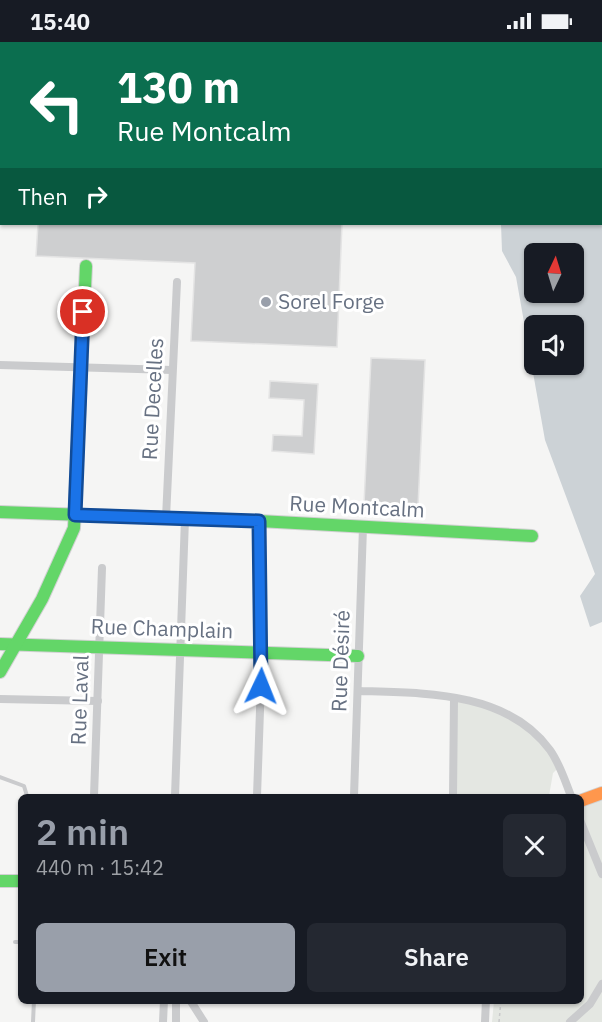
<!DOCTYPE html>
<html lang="en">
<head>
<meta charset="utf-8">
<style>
	:root { --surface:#171b24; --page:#242831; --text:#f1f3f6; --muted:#9ea1a6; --accent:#999faa }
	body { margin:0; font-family:"IBM Plex Sans",sans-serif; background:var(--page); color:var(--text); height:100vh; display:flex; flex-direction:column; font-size:22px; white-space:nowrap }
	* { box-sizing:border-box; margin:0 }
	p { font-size:20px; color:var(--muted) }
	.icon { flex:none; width:33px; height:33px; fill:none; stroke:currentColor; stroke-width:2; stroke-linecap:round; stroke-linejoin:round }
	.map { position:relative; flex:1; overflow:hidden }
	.panel { position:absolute; left:18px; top:752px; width:566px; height:210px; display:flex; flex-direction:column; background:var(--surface); border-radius:9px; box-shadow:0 2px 4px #0004 }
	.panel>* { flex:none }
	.hud { position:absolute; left:0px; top:0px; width:603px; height:183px; box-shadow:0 2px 4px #0004; background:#0b6e4f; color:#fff; overflow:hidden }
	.needle { width:39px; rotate:4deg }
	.tools { position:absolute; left:524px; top:201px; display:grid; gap:12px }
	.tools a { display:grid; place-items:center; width:60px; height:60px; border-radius:9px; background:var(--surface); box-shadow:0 2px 4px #0004; font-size:30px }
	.pin { position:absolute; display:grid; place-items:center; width:51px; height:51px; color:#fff; margin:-26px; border:3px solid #fff; border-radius:50%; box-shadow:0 2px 6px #0007 }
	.me { position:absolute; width:66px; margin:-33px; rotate:2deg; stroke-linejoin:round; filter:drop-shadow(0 0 4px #0008) }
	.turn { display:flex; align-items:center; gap:21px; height:126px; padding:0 18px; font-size:27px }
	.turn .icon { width:78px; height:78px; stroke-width:2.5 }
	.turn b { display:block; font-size:42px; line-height:51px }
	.then { display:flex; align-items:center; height:57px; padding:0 18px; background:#0003; gap:12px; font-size:22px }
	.round { display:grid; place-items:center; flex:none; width:63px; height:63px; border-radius:9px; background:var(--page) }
	.head { display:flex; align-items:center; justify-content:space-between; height:102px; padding:0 18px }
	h1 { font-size:36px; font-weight:600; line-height:45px; color:var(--accent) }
	.cta { display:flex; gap:12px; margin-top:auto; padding:12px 18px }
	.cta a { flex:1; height:69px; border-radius:9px; background:var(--accent); color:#111; font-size:24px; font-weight:600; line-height:69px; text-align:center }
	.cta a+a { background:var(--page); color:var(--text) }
	.status { display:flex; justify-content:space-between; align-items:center; height:42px; padding:0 30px; background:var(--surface); direction:ltr }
	.status svg { height:16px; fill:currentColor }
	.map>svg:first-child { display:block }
	.green { fill:#e4e7e2 }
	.water { fill:#ccd2d6; fill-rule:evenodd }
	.building { fill:#cecfd0; stroke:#e4e4e4; stroke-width:1.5 }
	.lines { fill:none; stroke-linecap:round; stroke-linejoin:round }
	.fast-casing { stroke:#d1d1d2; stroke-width:14 }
	.slow-casing { stroke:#d1d1d2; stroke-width:14 }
	.path { stroke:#c8c9ca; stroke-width:1.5; stroke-dasharray:3 3; stroke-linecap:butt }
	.lane { stroke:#cacbcd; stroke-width:4 }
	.street { stroke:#cacbcd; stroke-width:8 }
	.fast { stroke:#63d668; stroke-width:12 }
	.slow { stroke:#ff974d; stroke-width:12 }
	.rail { stroke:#c1c2c3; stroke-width:2; stroke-dasharray:9 4.5; stroke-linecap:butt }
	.route-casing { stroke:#114b97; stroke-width:15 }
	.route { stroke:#1a73e8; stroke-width:10 }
	.poi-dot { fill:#999faa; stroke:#fff; stroke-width:2 }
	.labels { text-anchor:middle; stroke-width:6; stroke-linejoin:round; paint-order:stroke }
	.poi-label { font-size:21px; fill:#677182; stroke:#fff; text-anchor:start }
	.street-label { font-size:21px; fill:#677182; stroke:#fff }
</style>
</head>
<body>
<div class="status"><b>15:40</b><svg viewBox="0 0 49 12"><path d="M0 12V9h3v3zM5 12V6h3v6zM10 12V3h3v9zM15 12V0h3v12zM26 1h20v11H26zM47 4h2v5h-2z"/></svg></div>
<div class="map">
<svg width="602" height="980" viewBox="0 0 602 980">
	<rect width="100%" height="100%" fill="#f5f5f4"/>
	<g class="green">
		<path d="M454,657L474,660L529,686L559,725L553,731L549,754H453Z"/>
		<path d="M602,754V980H492L494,959L580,958L581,761Z"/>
	</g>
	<path class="water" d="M507,0H602V580L590,585L580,554L595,532L545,398L516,235L502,209L501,182H602V2ZM534,212H573V250H534ZM534,284H573V322H534Z"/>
	<g class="building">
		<path d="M38,182H342L337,305L191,299L195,221L36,214Z"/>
		<path d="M371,316L425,318L418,464L364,462Z"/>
		<path d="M270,339L318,342L314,412L272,409L273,393L302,394L304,358L269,356Z"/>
	</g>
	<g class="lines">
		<defs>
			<g id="fast">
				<path d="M0,470L259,479L532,494"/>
				<path d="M0,602L358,614"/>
				<path d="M0,630L42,557L74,486L86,224"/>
				<path d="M0,839H21"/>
			</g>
			<path id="slow" d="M580,759L602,751"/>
		</defs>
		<use href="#fast" class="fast-casing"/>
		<use href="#slow" class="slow-casing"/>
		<path class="path" d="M499,980L501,958"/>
		<g class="lane">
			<path d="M0,735L24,744L27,754"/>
			<path d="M15,900H21"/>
			<path d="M33,980L34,958"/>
		</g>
		<g class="street">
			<path d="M0,323L172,328"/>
			<path d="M166,476L177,240"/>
			<path d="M358,649C424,651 507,649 550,708C560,722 565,739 571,754"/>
			<path d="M0,657L98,659"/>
			<path d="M94,754L102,526"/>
			<path d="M175,754L185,477"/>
			<path d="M257,754L262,611L259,479"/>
			<path d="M354,754L363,485"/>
			<path d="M453,754L454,657"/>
			<path d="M580,778L602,832"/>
			<path d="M190,958L204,980"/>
			<path d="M163,980L164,958"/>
			<path d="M176,980V958"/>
			<path d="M485,980L486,958"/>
			<path d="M570,980L590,962L602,942"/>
		</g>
		<use href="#fast" class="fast"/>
		<use href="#slow" class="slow"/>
		<g class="rail">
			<path d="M0,127H2"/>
			<path d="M0,140L2,141"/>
		</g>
	</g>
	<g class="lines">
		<defs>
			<path id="route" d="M83,270L75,473L259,479L261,644"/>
		</defs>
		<use href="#route" class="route-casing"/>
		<use href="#route" class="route"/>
	</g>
	<circle class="poi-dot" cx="266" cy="260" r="6"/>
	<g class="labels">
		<g class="poi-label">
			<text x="278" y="267">Sorel Forge</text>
		</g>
		<g class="street-label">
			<text transform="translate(153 357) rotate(-87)" y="7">Rue Decelles</text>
			<text transform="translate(357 465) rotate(3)" y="7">Rue Montcalm</text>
			<text transform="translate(162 587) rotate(2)" y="7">Rue Champlain</text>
			<text transform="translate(341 619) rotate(-88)" y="7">Rue Désiré</text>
			<text transform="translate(80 658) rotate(-88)" y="7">Rue Laval</text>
		</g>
	</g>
</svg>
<div class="tools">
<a><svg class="needle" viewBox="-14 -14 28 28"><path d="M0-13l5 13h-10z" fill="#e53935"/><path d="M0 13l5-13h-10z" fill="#9ea1a6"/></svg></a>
<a><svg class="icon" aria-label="sound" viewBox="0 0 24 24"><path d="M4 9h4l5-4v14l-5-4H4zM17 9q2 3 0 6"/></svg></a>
</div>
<div class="pin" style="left:83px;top:270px;background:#d93025"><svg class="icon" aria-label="arrive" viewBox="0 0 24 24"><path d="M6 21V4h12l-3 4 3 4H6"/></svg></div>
<svg class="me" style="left:261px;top:644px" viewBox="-20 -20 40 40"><path d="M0-17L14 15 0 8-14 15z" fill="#1a73e8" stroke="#fff" stroke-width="4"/></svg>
<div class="hud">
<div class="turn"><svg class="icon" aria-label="left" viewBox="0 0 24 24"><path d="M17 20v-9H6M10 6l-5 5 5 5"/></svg><div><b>130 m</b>Rue Montcalm</div></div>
<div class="then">Then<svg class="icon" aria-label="right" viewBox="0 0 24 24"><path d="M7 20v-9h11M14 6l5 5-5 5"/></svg></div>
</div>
<section class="panel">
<div class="head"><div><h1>2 min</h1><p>440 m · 15:42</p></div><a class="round"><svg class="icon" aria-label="close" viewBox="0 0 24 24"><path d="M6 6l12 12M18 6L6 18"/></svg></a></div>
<div class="cta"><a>Exit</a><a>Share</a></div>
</section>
</div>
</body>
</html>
